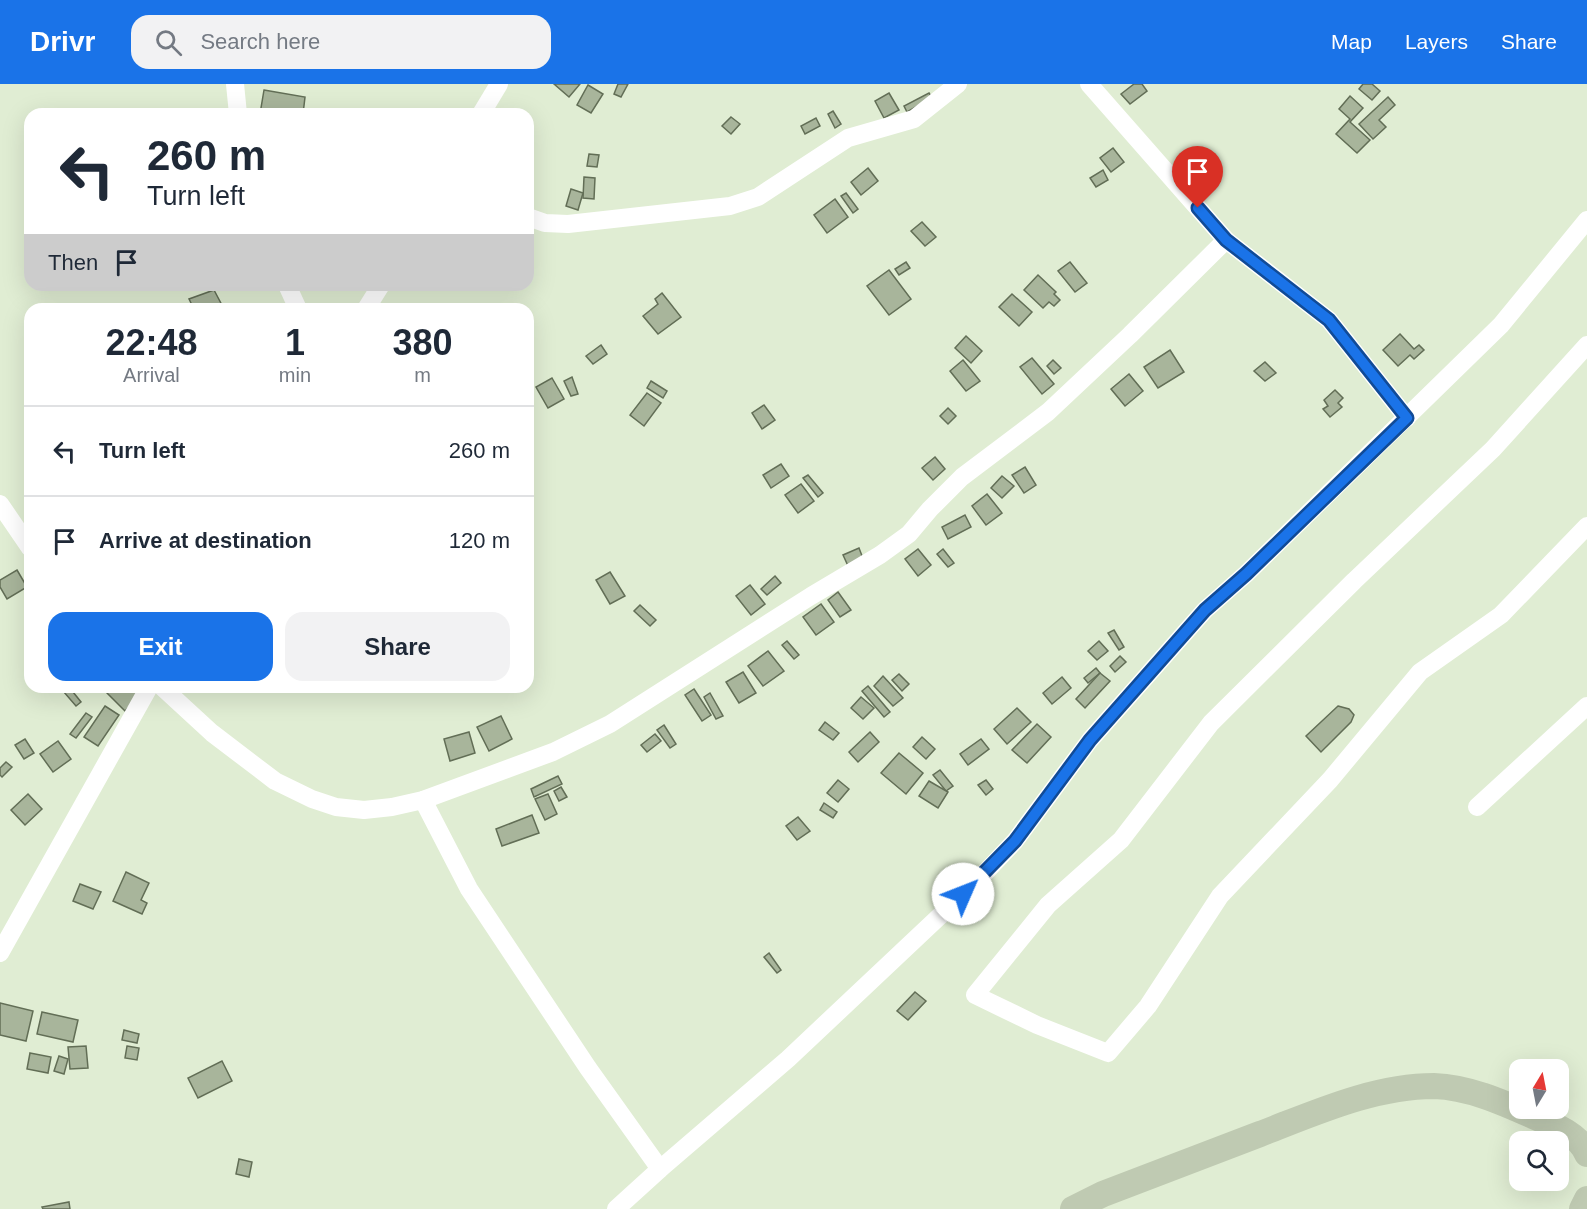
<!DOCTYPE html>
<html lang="en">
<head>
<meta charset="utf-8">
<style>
	:root { --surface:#fff; --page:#f2f2f3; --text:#1f2937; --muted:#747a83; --line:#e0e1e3; --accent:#1a73e8 }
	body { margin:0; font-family:Helvetica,sans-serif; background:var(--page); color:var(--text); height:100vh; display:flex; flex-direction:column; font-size:22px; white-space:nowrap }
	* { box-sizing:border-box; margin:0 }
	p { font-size:20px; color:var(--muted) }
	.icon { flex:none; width:33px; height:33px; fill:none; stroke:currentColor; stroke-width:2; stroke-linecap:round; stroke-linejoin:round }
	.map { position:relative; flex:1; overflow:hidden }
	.details { position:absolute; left:24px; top:219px; width:510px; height:390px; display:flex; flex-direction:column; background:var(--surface); border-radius:18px; box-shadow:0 6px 24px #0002 }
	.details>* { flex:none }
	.banner { position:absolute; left:24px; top:24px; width:510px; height:183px; border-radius:18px; box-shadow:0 6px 24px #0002; background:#fff; color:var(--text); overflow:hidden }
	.needle { width:39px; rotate:10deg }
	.controls { position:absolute; left:1509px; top:975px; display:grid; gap:12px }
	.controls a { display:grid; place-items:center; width:60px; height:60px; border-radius:12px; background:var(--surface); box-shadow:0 6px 24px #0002; font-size:30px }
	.pin { position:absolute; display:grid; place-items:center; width:51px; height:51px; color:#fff; margin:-62px -26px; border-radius:50% 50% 50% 0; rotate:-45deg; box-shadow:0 0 6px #0007 }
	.pin .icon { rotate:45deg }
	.me { position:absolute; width:66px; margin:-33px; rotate:46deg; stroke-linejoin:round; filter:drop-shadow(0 0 4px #0008) }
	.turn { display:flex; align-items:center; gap:21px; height:126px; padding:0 24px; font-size:27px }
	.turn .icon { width:78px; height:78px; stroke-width:2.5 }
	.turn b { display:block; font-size:42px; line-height:51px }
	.then { display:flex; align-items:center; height:57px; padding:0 24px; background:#0003; gap:12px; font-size:22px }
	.eta { display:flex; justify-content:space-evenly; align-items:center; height:102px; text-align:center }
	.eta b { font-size:36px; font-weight:600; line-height:42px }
	.button { display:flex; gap:12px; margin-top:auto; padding:12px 24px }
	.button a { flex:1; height:69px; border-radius:18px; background:var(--accent); color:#fff; font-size:24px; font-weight:600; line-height:69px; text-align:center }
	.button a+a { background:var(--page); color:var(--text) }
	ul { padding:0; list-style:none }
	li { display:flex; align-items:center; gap:18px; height:90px; padding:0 24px; border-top:2px solid var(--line) }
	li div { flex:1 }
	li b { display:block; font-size:22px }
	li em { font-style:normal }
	header { display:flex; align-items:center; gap:36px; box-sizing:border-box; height:84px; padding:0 30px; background:var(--accent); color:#fff }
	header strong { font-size:28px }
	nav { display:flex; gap:33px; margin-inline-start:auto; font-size:21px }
	.search { width:420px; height:54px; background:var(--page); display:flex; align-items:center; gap:15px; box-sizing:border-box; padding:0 21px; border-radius:18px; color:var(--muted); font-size:22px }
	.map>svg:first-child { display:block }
	.building { fill:#a8b59b; stroke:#626e56; stroke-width:1.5 }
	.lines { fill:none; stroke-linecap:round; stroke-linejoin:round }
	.street { stroke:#fff; stroke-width:18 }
	.secondary { stroke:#bfcab2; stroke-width:26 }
	.route-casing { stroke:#114b97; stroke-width:15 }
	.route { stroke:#1a73e8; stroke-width:10 }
</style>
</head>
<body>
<header>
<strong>Drivr</strong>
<div class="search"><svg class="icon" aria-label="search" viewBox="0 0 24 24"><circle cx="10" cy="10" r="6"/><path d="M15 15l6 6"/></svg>Search here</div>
<nav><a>Map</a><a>Layers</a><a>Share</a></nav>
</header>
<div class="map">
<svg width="1587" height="1125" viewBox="0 0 1587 1125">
	<rect width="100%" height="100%" fill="#e0edd3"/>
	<g class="building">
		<path d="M554,0H580L569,13Z"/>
		<path d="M618,0H628L621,13L614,10Z"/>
		<path d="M1134,0H1142L1147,7L1130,20L1121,10Z"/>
		<path d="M1363,0H1372L1380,7L1372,16L1359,5Z"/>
		<path d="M588,1L603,10L591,29L577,21Z"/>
		<path d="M264,6L305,13L303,30H260Z"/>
		<path d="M889,9L899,26L884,34L875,17Z"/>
		<path d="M929,9L932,14L907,28L904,22Z"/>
		<path d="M1350,12L1363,24L1350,38L1370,56L1357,69L1336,50L1350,35L1339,25Z"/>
		<path d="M1388,13L1395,21L1379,36L1386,43L1373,55L1359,40Z"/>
		<path d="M833,27L841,40L835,44L828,30Z"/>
		<path d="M731,33L740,40L731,50L722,42Z"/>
		<path d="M816,34L820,42L805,50L801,42Z"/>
		<path d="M1113,64L1124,78L1111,88L1100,74Z"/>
		<path d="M589,70L599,71L597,83L587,82Z"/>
		<path d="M868,84L878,97L861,111L851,98Z"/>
		<path d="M1103,86L1108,96L1096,103L1090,94Z"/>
		<path d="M584,93L595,94L594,115L583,114Z"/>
		<path d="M571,105L583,109L578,126L566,122Z"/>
		<path d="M846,109L858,125L853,129L841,112Z"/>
		<path d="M835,115L848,133L827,149L814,131Z"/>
		<path d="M922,138L936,153L925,162L911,147Z"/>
		<path d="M906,178L910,184L899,191L895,185Z"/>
		<path d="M1070,178L1087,199L1075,208L1058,187Z"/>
		<path d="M889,186L911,215L889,231L867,202Z"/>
		<path d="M1038,191L1056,208L1054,210L1060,216L1054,222L1049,218L1043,224L1024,206Z"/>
		<path d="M214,206L224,225H194L189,215Z"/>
		<path d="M662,209L681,233L658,250L643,232L658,220L655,215Z"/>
		<path d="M1012,210L1032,228L1019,242L999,223Z"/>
		<path d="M1400,250L1414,265L1419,261L1424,266L1414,275L1410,271L1398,282L1383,266Z"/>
		<path d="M966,252L982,267L971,279L955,264Z"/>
		<path d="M601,261L607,270L593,280L586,272Z"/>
		<path d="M1170,266L1184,288L1158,304L1144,283Z"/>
		<path d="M1032,274L1054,300L1042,310L1020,283Z"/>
		<path d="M963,276L980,297L966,307L950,287Z"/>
		<path d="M1053,276L1061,284L1054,290L1047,282Z"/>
		<path d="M1265,278L1276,289L1265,297L1254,287Z"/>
		<path d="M1129,290L1143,307L1125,322L1111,305Z"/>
		<path d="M572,293L578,310L571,312L564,297Z"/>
		<path d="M552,294L564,315L548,324L536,303Z"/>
		<path d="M651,297L667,307L663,314L647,304Z"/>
		<path d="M1335,306L1343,314L1338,319L1342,323L1330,333L1323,325L1328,322L1324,316Z"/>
		<path d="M647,309L661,319L644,342L630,331Z"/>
		<path d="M764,321L775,336L762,345L752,329Z"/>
		<path d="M948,324L956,332L948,340L940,332Z"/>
		<path d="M935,373L945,385L933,396L922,384Z"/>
		<path d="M781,380L789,392L771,404L763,391Z"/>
		<path d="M1025,383L1036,401L1024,409L1012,391Z"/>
		<path d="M808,391L823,409L818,413L803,394Z"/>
		<path d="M1002,392L1014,402L1002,414L991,404Z"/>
		<path d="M801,400L814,417L798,429L785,411Z"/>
		<path d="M987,410L1002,429L986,441L972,422Z"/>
		<path d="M965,431L971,443L948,455L942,443Z"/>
		<path d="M859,464L864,477L849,484L843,471Z"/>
		<path d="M918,465L931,481L918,492L905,475Z"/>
		<path d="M943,465L954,479L948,483L937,470Z"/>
		<path d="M17,486L27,503L7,515L0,503V496Z"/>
		<path d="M610,488L625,512L610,520L596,496Z"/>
		<path d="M775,492L781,499L767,511L761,505Z"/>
		<path d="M750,501L765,520L751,531L736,512Z"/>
		<path d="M838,508L851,526L840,533L828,516Z"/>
		<path d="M821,520L834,538L816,551L803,533Z"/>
		<path d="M640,521L656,536L650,542L634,527Z"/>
		<path d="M1114,546L1124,563L1119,566L1108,549Z"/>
		<path d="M787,557L799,571L794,575L782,561Z"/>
		<path d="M1099,557L1108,567L1097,576L1088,567Z"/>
		<path d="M768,567L784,587L763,602L748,582Z"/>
		<path d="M1120,572L1126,578L1115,588L1110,582Z"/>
		<path d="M1096,584L1100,589L1088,599L1084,594Z"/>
		<path d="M743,588L756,609L739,619L726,598Z"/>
		<path d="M1100,589L1110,597L1085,624L1076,615Z"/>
		<path d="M899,590L909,600L902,607L892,596Z"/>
		<path d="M883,592L903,614L893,622L874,602Z"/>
		<path d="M1062,593L1071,604L1052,620L1043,609Z"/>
		<path d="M868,602L890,628L884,633L862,607Z"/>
		<path d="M69,603L81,618L76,622L63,607Z"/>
		<path d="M101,603H138L143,609L125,627Z"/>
		<path d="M694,605L711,631L702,637L685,611Z"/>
		<path d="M710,609L723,632L716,635L704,613Z"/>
		<path d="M861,613L874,624L863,635L851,624Z"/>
		<path d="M105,622L119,631L98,662L84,653Z"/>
		<path d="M1338,622L1349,625L1354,631L1351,638L1321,668L1306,652Z"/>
		<path d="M1017,624L1031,638L1007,660L994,645Z"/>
		<path d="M86,629L92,633L76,654L70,650Z"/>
		<path d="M501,632L512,655L489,667L477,643Z"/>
		<path d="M825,638L839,649L833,656L819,646Z"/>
		<path d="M1037,640L1051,653L1027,679L1012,666Z"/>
		<path d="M664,641L676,660L670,664L657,646Z"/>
		<path d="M469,648L475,669L450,677L444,655Z"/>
		<path d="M870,648L879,658L858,678L849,668Z"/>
		<path d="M655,650L661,657L647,668L641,661Z"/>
		<path d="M922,653L935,665L926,675L913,663Z"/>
		<path d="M25,655L34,669L24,675L15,661Z"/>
		<path d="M981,655L989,665L968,681L960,670Z"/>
		<path d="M58,657L71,675L53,688L40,670Z"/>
		<path d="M899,669L923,689L906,710L881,689Z"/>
		<path d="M6,678L12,683L2,693L0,691V684Z"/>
		<path d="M940,686L953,702L946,707L933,691Z"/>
		<path d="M558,692L562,700L534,713L531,705Z"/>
		<path d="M838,696L849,705L838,718L827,709Z"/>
		<path d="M986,696L993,705L986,711L978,701Z"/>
		<path d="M929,697L948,708L938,724L919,712Z"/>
		<path d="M561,703L567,713L559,717L554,707Z"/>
		<path d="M28,710L42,725L25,741L11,726Z"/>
		<path d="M548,710L557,730L545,736L535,715Z"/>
		<path d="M824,719L837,728L833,734L820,726Z"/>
		<path d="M532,731L539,749L502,762L496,745Z"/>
		<path d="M798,733L810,747L797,756L786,742Z"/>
		<path d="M126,788L149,799L141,816L147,819L142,830L113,817Z"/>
		<path d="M80,800L101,808L93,825L73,817Z"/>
		<path d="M769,869L781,886L777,889L764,873Z"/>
		<path d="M915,908L926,917L908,936L897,927Z"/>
		<path d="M0,919L33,927L26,957L0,951Z"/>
		<path d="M42,928L78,936L73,958L37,950Z"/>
		<path d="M124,946L139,950L137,959L122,956Z"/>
		<path d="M86,962L88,984L70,985L68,963Z"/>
		<path d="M127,962L139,964L137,976L125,974Z"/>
		<path d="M30,969L51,973L48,989L27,985Z"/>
		<path d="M59,972L68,975L64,990L54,987Z"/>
		<path d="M222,977L232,997L198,1014L188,994Z"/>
		<path d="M239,1075L252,1078L249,1093L236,1090Z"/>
		<path d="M69,1118L70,1125H43L42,1123Z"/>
	</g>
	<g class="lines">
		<g class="street">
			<path d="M235,0L238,30"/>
			<path d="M1089,0L1226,156L1329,236L1407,334"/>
			<path d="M481,30L499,0"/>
			<path d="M528,133L545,139L568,140L730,122L758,113L848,54L914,35L958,0"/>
			<path d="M287,201L298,225"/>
			<path d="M366,225L381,201"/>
			<path d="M1587,261L1493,365L1354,497L1211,639L1121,756L1048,821L975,911L1037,941L1108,969L1148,922L1220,812L1330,696L1420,588L1501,531L1587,442"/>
			<path d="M0,420L30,464"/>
			<path d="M162,603L212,649L275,697L312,715L336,723L364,726L392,723L423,716L553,668L610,640L811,512L880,471L909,450L930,425L962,393L1048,328L1130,251L1226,156"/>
			<path d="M423,716L469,805L588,984L660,1085"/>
			<path d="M1477,723L1587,622"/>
			<path d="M0,869L149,603"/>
			<path d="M616,1125L660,1085L788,975L978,796L1015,757L1090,656L1205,526L1246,490L1501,241L1587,136"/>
		</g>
		<g class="secondary">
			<path d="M1073,1125L1103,1110C1155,1090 1207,1070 1260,1050C1315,1029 1374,1002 1434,1002C1468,1003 1502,1018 1533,1032C1552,1040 1579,1050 1587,1070"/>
			<path d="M1582,1125L1587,1115"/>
		</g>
	</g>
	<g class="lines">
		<defs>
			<path id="route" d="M963,810L1015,757L1090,656L1205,526L1246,490L1407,334L1329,236L1226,156L1198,124"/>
		</defs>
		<use href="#route" class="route-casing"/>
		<use href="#route" class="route"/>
	</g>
</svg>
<div class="controls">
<a><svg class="needle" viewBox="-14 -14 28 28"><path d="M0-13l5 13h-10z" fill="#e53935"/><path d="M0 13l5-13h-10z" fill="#747a83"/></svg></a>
<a><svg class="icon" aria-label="search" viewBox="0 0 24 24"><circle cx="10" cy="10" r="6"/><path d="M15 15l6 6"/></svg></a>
</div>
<div class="pin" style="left:1198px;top:124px;background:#d93025"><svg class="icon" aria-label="arrive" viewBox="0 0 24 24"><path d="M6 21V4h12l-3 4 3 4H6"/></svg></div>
<svg class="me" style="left:963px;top:810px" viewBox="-20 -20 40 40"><circle r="19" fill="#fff"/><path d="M0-13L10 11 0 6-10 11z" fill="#1a73e8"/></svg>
<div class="banner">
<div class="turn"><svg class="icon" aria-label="left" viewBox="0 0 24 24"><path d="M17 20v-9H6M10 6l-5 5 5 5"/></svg><div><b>260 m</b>Turn left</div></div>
<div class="then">Then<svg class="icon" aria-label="arrive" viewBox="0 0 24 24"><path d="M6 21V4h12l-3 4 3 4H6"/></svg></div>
</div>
<section class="details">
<div class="eta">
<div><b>22:48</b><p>Arrival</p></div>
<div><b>1</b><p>min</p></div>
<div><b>380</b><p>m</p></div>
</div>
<ul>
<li><svg class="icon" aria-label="left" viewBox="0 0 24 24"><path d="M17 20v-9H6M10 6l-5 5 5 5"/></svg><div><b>Turn left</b></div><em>260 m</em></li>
<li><svg class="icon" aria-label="arrive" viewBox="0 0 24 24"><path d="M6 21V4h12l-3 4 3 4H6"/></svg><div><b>Arrive at destination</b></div><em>120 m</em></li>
</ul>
<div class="button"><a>Exit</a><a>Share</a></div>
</section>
</div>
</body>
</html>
